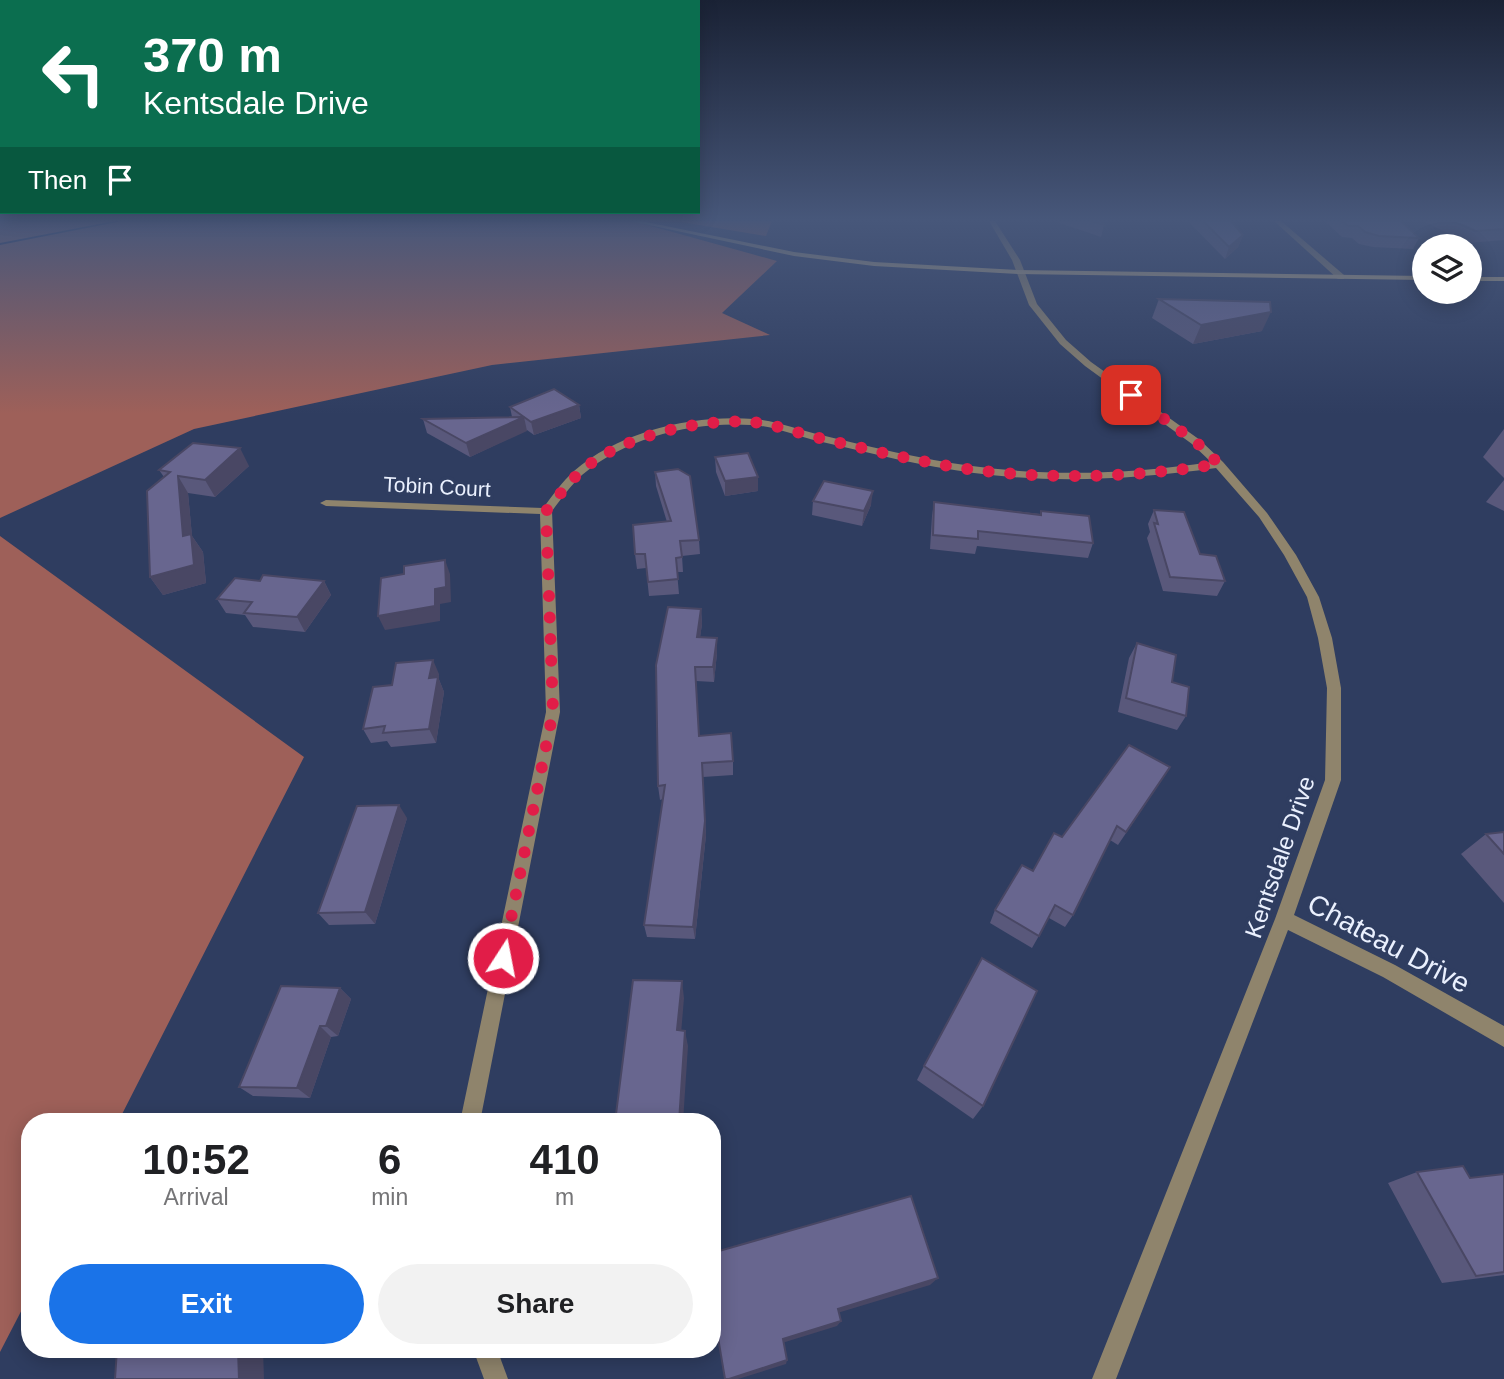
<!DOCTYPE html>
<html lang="en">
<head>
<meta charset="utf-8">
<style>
	:root { --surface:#fff; --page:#f2f2f2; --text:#202124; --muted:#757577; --accent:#1a73e8 }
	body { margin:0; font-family:Helvetica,sans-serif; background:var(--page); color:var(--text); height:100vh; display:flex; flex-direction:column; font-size:26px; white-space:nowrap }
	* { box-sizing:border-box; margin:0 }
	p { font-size:23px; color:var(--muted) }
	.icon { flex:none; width:38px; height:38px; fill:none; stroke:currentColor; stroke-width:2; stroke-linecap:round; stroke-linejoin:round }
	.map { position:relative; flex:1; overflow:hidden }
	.sheet { position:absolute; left:21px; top:1113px; width:700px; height:245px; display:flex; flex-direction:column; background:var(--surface); border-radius:28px; box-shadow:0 4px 18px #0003 }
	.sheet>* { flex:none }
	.banner { position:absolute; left:0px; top:0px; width:700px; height:214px; box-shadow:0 4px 18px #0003; background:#0b6e4f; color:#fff; overflow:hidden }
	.tools { position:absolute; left:1412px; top:234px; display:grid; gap:14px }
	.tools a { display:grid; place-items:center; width:70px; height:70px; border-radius:50%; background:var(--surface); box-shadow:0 4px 18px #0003; font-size:35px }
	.pin { position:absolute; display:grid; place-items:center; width:60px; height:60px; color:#fff; margin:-30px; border-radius:14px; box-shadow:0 4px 10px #0006 }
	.me { position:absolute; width:77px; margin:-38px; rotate:11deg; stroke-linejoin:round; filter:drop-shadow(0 0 5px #0008) }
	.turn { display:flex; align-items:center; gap:24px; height:147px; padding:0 28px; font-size:32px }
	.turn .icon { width:91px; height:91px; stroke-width:2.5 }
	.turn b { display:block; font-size:49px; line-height:60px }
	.then { display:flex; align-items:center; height:66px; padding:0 28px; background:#0003; gap:14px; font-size:26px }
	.eta { display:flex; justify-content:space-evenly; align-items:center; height:119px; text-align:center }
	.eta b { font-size:42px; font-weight:600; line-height:49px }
	.primary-button { display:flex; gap:14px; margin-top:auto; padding:14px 28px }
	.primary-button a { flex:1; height:80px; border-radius:42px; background:var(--accent); color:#fff; font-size:28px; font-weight:600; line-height:80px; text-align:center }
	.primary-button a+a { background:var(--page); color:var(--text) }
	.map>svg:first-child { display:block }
	.forest { fill:#9e6059 }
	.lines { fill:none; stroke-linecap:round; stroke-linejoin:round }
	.stream { fill:#14234f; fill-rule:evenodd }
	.street { fill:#8f846c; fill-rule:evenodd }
	.secondary { fill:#bcab84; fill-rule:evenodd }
	.wall { fill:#59587b }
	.shaded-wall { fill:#494764 }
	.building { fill:#68668f; stroke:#494764; stroke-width:2 }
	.route { stroke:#e11d48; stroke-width:12; stroke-dasharray:0 21.6 }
	.labels { text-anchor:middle; stroke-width:7; stroke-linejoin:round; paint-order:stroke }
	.far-street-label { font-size:21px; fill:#eaf0fe; stroke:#2f3d60 }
	.street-label { font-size:24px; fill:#eaf0fe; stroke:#2f3d60 }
	.near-street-label { font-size:28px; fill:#eaf0fe; stroke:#2f3d60 }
</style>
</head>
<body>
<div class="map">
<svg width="1504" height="1379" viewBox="0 0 1504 1379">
	<rect width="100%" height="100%" fill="#2f3d60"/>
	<g class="forest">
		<path d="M0,221H633L777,261L722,313L770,335L492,365L194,429L0,518Z"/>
		<path d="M675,221H772L766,236Z"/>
		<path d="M0,536L304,757L118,1122H30V1294L0,1352Z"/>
	</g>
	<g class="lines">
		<path class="stream" d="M115,221H122L0,245V243Z"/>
		<g class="street">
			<path d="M989,221H995L1020,260L1037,304L1066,340L1091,362L1200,440L1223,462L1267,513L1296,555L1319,597L1332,638L1341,688V780L1294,915L1395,965L1504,1026V1047L1383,977L1288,930L1116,1379H1092L1275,919L1325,780L1327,688L1318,638L1307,597L1284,555L1259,517L1216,468C1136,479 1055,484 974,473C921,466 870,453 818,441C796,436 774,426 751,425C694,421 626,437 582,475C571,485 561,499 552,511L560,712L480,1122H460L546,712L540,514L326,506L320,503L326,500L543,508C553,495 562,482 574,471C619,431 695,414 754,419C777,421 799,430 821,435C871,447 921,459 972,466C1052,477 1132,474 1211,462L1192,444L1085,366L1060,344L1029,305L1012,260Z"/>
			<path d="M1274,221H1281L1344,275V279H1338Z"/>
			<path d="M473,1349H497L508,1379H484Z"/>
		</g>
		<g class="secondary">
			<path d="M630,221H641L794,252L874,262L1018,270L1424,276V280L1018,274L874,266L794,256Z"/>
			<rect x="1470" y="277" width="34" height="4"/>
		</g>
	</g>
	<g class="wall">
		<path d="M1054,221H1101L1104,225L1101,237Z"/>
		<path d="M1188,221H1231L1243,235L1238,247L1225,259Z"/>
		<path d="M1325,221H1401L1419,238L1413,249L1373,247L1359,244L1352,238L1342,237Z"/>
		<path d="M1423,221H1504V240L1468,243Z"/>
		<path d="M1159,299L1262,331L1193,344L1152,318Z"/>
		<path d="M579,405L581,418L534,435L527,430L470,457L427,433L423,419L512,417L510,407Z"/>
		<path d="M1504,429V478L1483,457Z"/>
		<path d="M715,457L758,477V491L725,496L716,472Z"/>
		<path d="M249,466L215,497L188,493L192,536L203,552L206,583L163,595L150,577L164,477L159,470Z"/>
		<path d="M655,472L699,540L700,554L682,556L683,572H677L679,594L649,596L646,568L637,569L635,554L667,522L656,486Z"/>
		<path d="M1504,480V511L1486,502Z"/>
		<path d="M813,501L871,505L862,526L812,515Z"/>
		<path d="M934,502L1040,514L1041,511L1093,543L1088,558L977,546L975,554L930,549L932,516Z"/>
		<path d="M1154,510L1225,581L1217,596L1163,591L1147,538L1150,532L1148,524Z"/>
		<path d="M260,581H324L331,595L305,632L253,627L245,615L226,613L217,599Z"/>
		<path d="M701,609L702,624L700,637L717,653L714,682L696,681L699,736L733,761V775L703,777L706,835L695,939L647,937L644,925L663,799L660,800L658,786Z"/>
		<path d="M1137,643L1172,682L1186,716L1177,730L1118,712L1129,658Z"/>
		<path d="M439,674L438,677L444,692L436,743L391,747L387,741L371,743L363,729L392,685Z"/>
		<path d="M1161,781L1118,845L1110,840L1073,915L1065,927L1049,918L1032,948L990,923L995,910L1033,871L1062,837Z"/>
		<path d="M407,818L375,924L329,925L318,913Z"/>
		<path d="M1504,832V903L1461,854L1486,834Z"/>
		<path d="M340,988L351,999L338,1036L331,1037L310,1098L253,1096L239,1087Z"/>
		<path d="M924,1066L983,1106L973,1119L917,1080Z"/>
		<path d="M1417,1172L1470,1178L1504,1174V1275L1442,1283L1388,1183Z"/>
	</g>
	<g class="shaded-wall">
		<path d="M1243,235L1238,247L1225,259L1229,247Z"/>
		<path d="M1271,312L1262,331L1193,344L1201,325Z"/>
		<path d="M579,405L581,418L534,435L531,422Z"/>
		<path d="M524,417L527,431L470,457L466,443Z"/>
		<path d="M240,448L249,466L215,497L205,480Z"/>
		<path d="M178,476L188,493L192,536L203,552L206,583L163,595L150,577L183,536Z"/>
		<path d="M758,477V491L725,496V481Z"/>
		<path d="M873,491L871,505L862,526L864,511Z"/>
		<path d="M445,560L450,574L451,602L440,604V621L385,630L378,616L435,589Z"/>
		<path d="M324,581L331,595L305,632L297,617Z"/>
		<path d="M701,609L702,624L698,652L697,637Z"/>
		<path d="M717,638V653L714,682L713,667Z"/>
		<path d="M433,660L439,674L435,692L429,678Z"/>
		<path d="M438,677L444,692L436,743L429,729Z"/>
		<path d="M702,763L706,835L695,939L693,927Z"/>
		<path d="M399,805L407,818L375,924L365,912Z"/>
		<path d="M682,981L684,998L680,1046L677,1030Z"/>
		<path d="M340,988L351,999L338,1036L326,1026Z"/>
		<path d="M320,1026L331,1037L310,1098L297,1088Z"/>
		<path d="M685,1031L688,1046L683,1122H679Z"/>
		<path d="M938,1278L930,1285L834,1314L838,1309Z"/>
		<path d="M841,1321L837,1326L782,1343L783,1339Z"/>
		<path d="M54,1349H96L81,1356L47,1352Z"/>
		<path d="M238,1349H263L264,1379H239Z"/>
		<path d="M787,1360L786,1364L738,1379H729Z"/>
	</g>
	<g class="building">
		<path d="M1091,221H1101L1104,225Z"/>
		<path d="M1203,221H1231L1243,235L1229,247Z"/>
		<path d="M1342,221H1401L1419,238L1379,236L1365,232L1358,226H1348Z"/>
		<path d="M1452,221H1504V229L1475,231Z"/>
		<path d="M1159,299L1270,302L1271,312L1201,325Z"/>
		<path d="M554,389L579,405L531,422L510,407Z"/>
		<path d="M524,417L466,443L423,419Z"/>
		<path d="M193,443L240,448L205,480L178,476L183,536L191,534L194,565L150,577L147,491L170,472L159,470Z"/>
		<path d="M748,453L758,477L725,481L715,457Z"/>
		<path d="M678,469L690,476L699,540L680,541L682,557L676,558L678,579L648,582L645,554H635L633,525L671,521L655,472Z"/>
		<path d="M824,481L873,491L864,511L813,501Z"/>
		<path d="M934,502L1041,515V511L1089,516L1093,543L978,531V539L933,535Z"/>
		<path d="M1154,510L1184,512L1200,554L1216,556L1225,581L1170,577L1154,523L1158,524Z"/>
		<path d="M445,560L446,587L435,589V606L378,616L381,578L404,574V566Z"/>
		<path d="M263,575L324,581L297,617L244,613L252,602L217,599L235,578L260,581Z"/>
		<path d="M668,607L701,609L697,637L717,638L713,667H695L699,736L731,733L733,761L702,763L705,821L693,927L644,925L665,785L658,786L656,665Z"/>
		<path d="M1137,643L1176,655L1172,682L1189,687L1186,716L1126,698Z"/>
		<path d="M433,660L429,678L438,677L429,729L383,733L385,726L363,729L373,687L392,685L396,663Z"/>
		<path d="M1129,745L1170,767L1126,832L1117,826L1073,915L1055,905L1039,936L995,910L1022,865L1033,871L1054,833L1062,837Z"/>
		<path d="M399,805L365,912L318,913L357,806Z"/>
		<path d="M1504,832V854L1486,834Z"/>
		<path d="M982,958L1037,991L983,1106L924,1066Z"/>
		<path d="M633,980L682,981L677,1030L685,1031L679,1122H615Z"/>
		<path d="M281,986L340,988L326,1026H320L297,1088L239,1087Z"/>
		<path d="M1463,1166L1470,1178L1504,1174V1272L1476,1276L1417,1172Z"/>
		<path d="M911,1196L938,1278L838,1309L841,1321L783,1339L787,1360L729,1379H725L712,1302V1253Z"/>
		<path d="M117,1349H238L239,1379H115Z"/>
	</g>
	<linearGradient id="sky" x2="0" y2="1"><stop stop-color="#1a2235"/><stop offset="0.53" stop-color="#47577a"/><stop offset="1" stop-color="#47577a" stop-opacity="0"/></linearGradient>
	<rect width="1504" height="414" fill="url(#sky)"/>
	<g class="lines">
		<path class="route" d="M503,958L553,712L546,511C556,499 566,486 577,475C615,437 700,418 752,422C774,424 797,433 819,438C871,450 923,463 975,470C1056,480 1139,477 1219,464L1196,442L1131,395"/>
	</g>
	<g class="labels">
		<g class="far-street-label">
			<text transform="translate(437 487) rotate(3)" y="7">Tobin Court</text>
		</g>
		<g class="street-label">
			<text transform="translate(1280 857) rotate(-71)" y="8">Kentsdale Drive</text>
		</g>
		<g class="near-street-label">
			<text transform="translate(1389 943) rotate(28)" y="10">Chateau Drive</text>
		</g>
	</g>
</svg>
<div class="tools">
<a><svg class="icon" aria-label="layers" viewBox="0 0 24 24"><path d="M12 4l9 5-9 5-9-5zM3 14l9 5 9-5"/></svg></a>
</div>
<div class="pin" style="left:1131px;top:395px;background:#d93025"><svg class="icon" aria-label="arrive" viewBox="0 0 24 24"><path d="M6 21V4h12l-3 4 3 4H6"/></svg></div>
<svg class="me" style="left:503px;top:958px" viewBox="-20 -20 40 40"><circle r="17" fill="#e11d48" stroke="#fff" stroke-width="3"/><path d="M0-11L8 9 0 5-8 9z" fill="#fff"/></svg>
<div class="banner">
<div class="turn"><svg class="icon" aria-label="left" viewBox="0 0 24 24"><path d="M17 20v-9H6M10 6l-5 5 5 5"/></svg><div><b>370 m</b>Kentsdale Drive</div></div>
<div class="then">Then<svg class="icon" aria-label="arrive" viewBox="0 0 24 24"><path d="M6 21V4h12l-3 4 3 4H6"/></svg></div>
</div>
<section class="sheet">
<div class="eta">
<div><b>10:52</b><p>Arrival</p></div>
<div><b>6</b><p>min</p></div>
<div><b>410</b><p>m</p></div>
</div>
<div class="primary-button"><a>Exit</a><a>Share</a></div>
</section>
</div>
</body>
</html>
